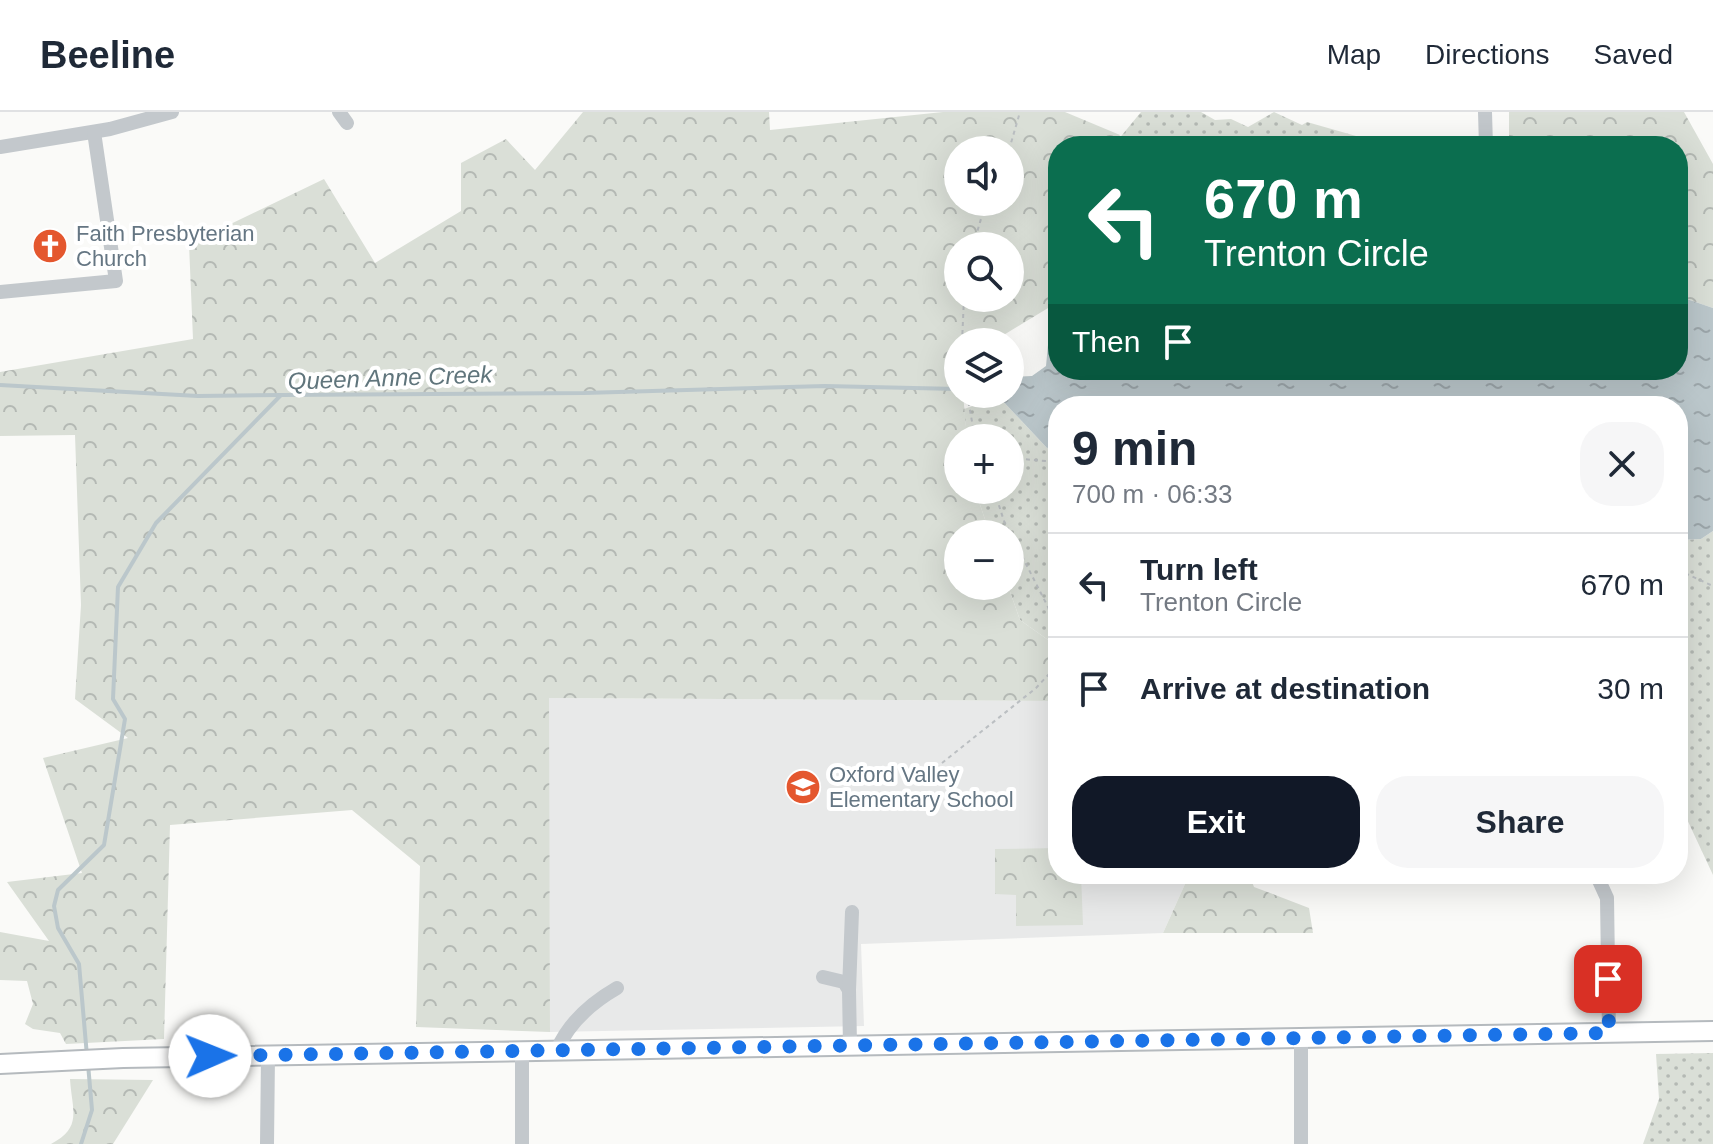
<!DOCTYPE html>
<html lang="en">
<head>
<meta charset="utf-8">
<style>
	:root { --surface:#fff; --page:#f6f6f7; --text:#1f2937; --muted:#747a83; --line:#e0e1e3; --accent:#111827 }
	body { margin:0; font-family:Helvetica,sans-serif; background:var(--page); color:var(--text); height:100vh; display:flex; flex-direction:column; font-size:30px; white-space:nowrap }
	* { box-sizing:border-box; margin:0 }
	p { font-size:26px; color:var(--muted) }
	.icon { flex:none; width:44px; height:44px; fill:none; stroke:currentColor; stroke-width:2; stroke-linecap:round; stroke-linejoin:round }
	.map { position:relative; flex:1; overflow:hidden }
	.sheet { position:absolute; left:1048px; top:284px; width:640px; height:488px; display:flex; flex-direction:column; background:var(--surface); border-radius:32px; box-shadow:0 8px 32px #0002 }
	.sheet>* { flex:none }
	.hud { position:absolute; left:1048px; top:24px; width:640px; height:244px; border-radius:32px; box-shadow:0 8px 32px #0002; background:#0b6e4f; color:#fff; overflow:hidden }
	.fabs { position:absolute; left:944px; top:24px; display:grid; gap:16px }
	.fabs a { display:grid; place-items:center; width:80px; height:80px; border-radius:50%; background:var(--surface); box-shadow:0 8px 32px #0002; font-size:40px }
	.pin { position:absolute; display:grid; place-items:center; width:68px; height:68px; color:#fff; margin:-34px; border-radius:16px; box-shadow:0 4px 12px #0006 }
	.me { position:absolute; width:88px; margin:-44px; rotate:89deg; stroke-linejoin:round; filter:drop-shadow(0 0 6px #0008) }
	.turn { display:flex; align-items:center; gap:28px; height:168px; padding:0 24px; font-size:36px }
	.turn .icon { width:104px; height:104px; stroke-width:2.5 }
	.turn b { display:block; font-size:56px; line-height:68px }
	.then { display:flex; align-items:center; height:76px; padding:0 24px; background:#0003; gap:16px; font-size:30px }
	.round { display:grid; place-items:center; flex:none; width:84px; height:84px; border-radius:32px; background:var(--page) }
	.headline { display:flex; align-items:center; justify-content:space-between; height:136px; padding:0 24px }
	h1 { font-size:48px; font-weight:700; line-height:60px }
	.primary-button { display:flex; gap:16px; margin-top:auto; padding:16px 24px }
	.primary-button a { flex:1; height:92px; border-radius:32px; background:var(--accent); color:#fff; font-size:32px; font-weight:700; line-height:92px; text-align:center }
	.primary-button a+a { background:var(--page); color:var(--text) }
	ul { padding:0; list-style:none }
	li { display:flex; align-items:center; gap:24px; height:104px; padding:0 24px; border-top:2px solid var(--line) }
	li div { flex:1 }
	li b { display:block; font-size:30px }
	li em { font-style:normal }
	header { display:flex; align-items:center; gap:48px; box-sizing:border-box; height:112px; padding:0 40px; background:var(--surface); border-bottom:2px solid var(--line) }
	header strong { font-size:38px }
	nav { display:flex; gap:44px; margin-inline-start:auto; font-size:28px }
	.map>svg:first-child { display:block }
	.built { fill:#e8e9e9 }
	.grass { fill:url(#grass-dots) }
	.forest { fill:url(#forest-crowns); fill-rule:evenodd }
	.water { fill:url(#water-ripples) }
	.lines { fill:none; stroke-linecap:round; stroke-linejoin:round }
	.stream { stroke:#bbc7cb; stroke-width:4 }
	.major-casing { stroke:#b5babe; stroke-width:22 }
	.path { stroke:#bbbfc2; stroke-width:2; stroke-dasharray:4 4; stroke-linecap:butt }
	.minor { stroke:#c3c8cc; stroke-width:14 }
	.major { stroke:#fff; stroke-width:18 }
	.route { stroke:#1a73e8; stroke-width:14; stroke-dasharray:0 25.2 }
	.labels { text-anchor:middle; stroke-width:8; stroke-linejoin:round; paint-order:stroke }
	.poi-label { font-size:22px; fill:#657683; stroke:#fff; text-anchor:start }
	.water-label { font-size:24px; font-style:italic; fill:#60757c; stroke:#fff }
</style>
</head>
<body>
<header>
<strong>Beeline</strong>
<nav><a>Map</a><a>Directions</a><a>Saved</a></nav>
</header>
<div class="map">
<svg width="1713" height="1032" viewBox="0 0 1713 1032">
	<defs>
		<pattern id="grass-dots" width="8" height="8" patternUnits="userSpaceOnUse" patternTransform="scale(2)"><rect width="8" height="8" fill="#dadfd7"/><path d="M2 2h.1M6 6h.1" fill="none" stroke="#b4b9b4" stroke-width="1.8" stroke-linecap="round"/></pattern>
		<pattern id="forest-crowns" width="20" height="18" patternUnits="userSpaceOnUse" patternTransform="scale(2)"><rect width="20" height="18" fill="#dadfd7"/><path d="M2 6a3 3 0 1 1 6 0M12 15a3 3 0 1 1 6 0" fill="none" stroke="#b4b9b4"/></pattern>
		<pattern id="water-ripples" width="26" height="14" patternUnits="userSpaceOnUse" patternTransform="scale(2)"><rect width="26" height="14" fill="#bbc7cb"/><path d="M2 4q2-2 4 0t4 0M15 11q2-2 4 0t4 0" fill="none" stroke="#9ca6aa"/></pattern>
	</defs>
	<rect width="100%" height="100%" fill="#fafaf8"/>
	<path class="built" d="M548,586L1058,589V762H1181L1185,772L1163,821L861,832L864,914L550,920Z"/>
	<g class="grass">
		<path d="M1141,0H1201L1215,8L1231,7L1248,15L1274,0L1302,13L1307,10L1391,34H1113Z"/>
		<path d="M999,285L1047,336L1058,333V535L1020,508L1008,474L1010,422H990L975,378H1010V326H967L964,297Z"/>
		<path d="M1713,419V763L1678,688V428L1701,427Z"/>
		<path d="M1713,941V1032H1643L1659,987L1656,942Z"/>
	</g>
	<g class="forest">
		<path d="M583,0H769L770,18L943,0H1065L1120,23L1113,34H1058V190L992,230H958V282H963L967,326H958V378H975L990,422H958V474H1008L1020,508L1058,535V589L549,586L550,920L416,915L420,754L352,698L170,713L164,927L66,932L60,921L33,917L25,912L33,892L27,869L0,868V820L49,829L7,770L82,761L43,646L128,626L75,587L81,493L75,323L0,324V260L193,227L189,132L324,67L375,151L461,99V51L506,27L535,58ZM958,38H1010V90H958ZM958,134H1010V186H958Z"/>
		<path d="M1509,0H1684L1713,52V196L1678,184V34H1509Z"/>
		<path d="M1058,736V762H1081L1083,813L1016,814V783L995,782V737Z"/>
		<path d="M1181,762H1249L1254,775L1309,796L1313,821H1163L1185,772Z"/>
		<path d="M70,967L153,968L113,1032H51C83,1015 72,999 70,967Z"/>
	</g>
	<path class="water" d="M1678,184L1713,196V419L1701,427L1678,428V294H1058V333L1047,336L999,285L969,293L968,282H1010V265L1032,264L1046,254L1050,212L1058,198V258H1678Z"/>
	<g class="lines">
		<g class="stream">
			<path d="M0,273L198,284L281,283"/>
			<path d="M87,944L79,852L58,816L54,794L58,778L104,733L125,607L113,587L118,475L156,411L281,283L584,281L825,274L958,277"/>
			<path d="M81,1032L92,998L88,952"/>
		</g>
		<defs>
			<path id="major" d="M0,952L123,946L1713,919"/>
		</defs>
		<use href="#major" class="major-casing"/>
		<g class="path">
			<path d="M1009,38L1020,0"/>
			<path d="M973,134L986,90"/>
			<path d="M962,230L964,186"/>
			<path d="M967,282L975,326"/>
			<path d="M1010,346L1058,350"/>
			<path d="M994,378L1004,409L1048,495L1058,524"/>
			<path d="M1678,458L1713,474"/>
			<path d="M917,671L1036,576L1050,561L1058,543"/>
		</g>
		<g class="minor">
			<path d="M339,0L347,11"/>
			<path d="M1485,0L1486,34"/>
			<path d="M0,35L110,17L172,0"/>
			<path d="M0,180L116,169L94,20"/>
			<path d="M1596,762L1607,786L1609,921"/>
			<path d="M823,865L844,870L849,878L850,933"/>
			<path d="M849,878L852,800"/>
			<path d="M1301,926V1032"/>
			<path d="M557,938C569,910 591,891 617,876"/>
			<path d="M522,939V1032"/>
			<path d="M267,1032L268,943"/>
		</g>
		<use href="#major" class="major"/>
	</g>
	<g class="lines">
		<path class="route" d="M210,944L1609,921L1608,867"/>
	</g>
	<defs>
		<symbol id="church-disc" viewBox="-11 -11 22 22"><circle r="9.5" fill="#e4572e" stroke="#fff"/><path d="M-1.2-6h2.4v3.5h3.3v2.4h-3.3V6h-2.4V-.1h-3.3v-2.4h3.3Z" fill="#fff"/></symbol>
		<symbol id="school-disc" viewBox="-11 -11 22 22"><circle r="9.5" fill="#e4572e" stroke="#fff"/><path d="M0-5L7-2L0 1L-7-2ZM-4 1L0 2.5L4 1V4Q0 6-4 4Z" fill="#fff"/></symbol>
	</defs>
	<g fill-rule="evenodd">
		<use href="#church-disc" x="30" y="114" width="40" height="40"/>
		<use href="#school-disc" x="783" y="655" width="40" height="40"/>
	</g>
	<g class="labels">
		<g class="poi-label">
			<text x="76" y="129">Faith Presbyterian<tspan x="76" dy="25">Church</tspan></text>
			<text x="829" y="670">Oxford Valley<tspan x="829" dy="25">Elementary School</tspan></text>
		</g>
		<g class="water-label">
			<text transform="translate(390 266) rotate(-2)" y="8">Queen Anne Creek</text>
		</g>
	</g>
</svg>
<div class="fabs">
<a><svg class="icon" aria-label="sound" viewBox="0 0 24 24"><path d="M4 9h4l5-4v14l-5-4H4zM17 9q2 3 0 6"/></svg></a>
<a><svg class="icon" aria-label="search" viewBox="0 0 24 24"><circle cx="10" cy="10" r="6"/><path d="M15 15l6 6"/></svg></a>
<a><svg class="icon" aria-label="layers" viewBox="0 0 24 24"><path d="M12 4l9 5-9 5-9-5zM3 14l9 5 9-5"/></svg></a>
<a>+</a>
<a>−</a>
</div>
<div class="pin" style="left:1608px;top:867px;background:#d93025"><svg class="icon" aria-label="arrive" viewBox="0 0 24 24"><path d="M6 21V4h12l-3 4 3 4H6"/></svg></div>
<svg class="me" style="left:210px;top:944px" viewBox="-20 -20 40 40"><circle r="19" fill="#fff"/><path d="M0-13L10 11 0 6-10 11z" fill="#1a73e8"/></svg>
<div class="hud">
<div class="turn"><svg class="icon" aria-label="left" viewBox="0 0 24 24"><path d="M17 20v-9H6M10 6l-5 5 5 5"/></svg><div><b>670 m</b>Trenton Circle</div></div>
<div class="then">Then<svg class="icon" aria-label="arrive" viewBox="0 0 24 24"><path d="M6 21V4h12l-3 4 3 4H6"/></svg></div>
</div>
<section class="sheet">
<div class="headline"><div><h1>9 min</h1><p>700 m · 06:33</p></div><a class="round"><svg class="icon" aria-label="close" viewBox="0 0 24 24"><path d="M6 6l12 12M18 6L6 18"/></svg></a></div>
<ul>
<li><svg class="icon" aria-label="left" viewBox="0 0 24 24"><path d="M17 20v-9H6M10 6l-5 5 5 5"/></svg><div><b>Turn left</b><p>Trenton Circle</p></div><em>670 m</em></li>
<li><svg class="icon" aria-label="arrive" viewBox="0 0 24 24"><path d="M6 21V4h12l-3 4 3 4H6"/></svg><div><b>Arrive at destination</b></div><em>30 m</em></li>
</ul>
<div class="primary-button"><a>Exit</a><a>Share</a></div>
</section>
</div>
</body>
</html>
